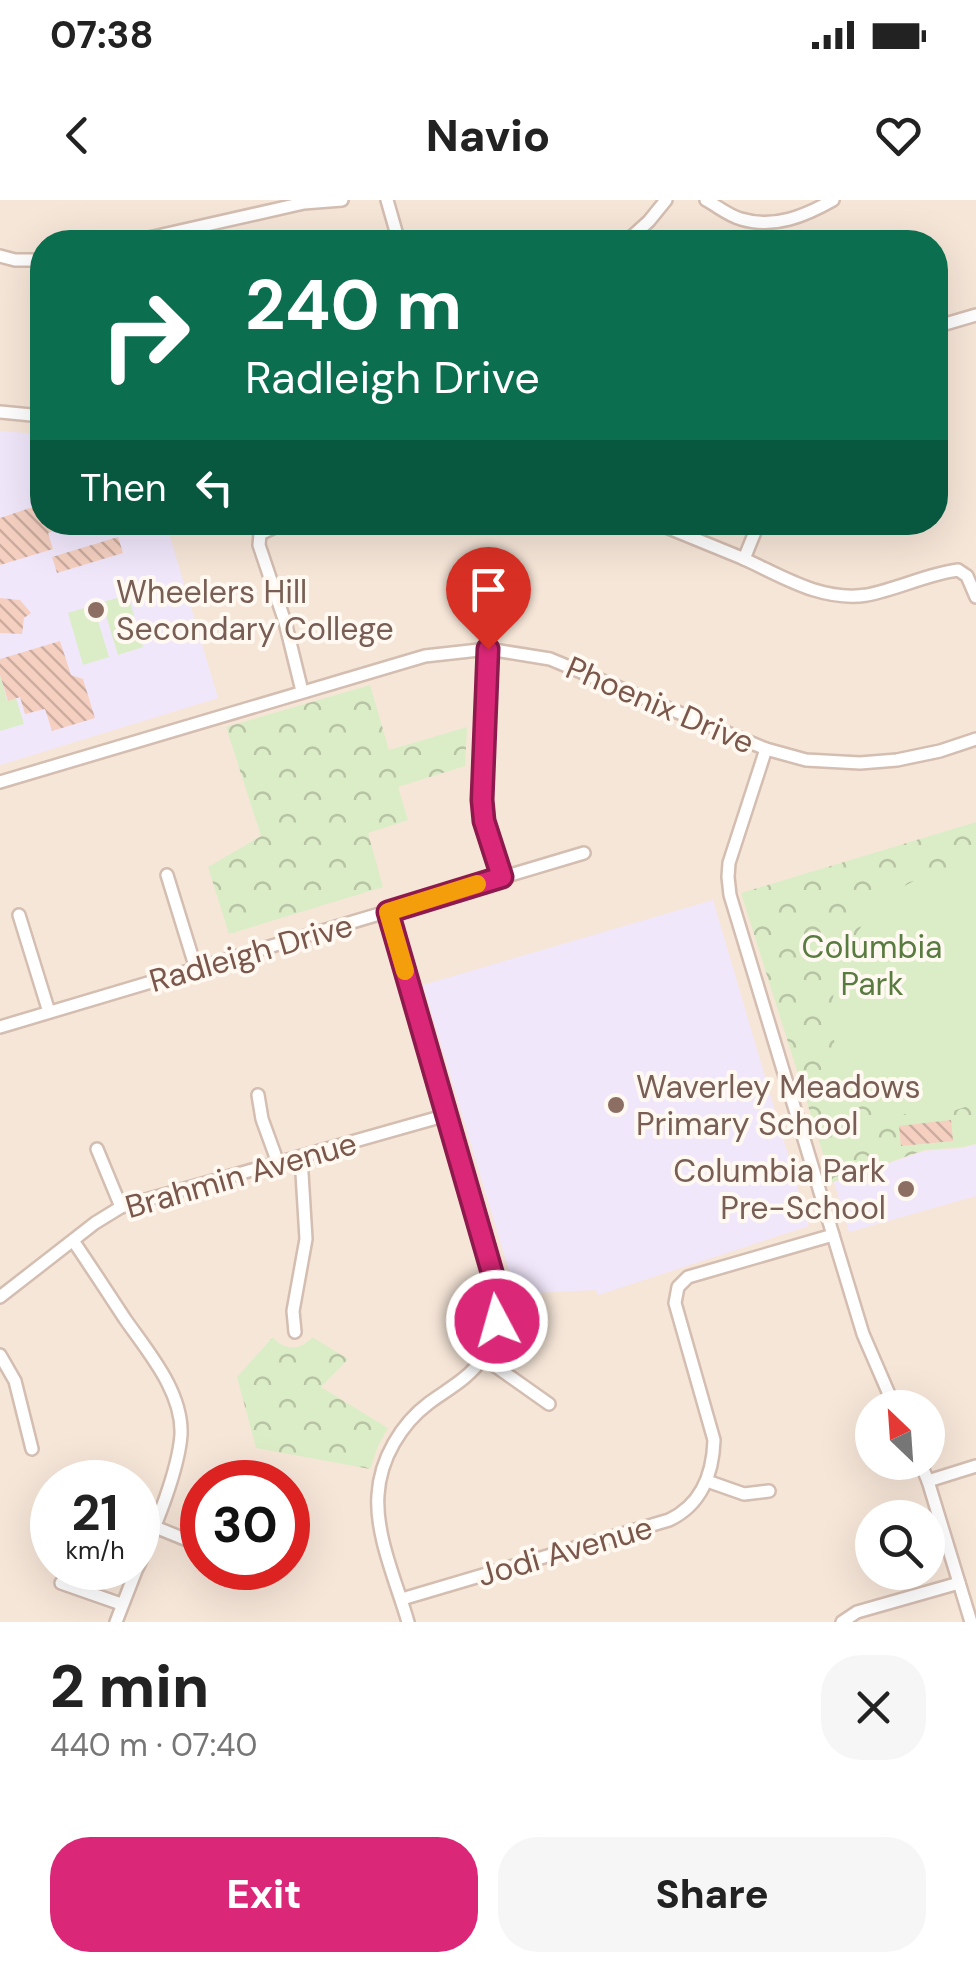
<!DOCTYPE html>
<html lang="en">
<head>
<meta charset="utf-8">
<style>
	:root { --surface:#fff; --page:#f6f6f6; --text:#222; --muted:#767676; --accent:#db2777 }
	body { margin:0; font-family:"DM Sans",sans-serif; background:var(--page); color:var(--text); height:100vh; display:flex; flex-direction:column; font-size:38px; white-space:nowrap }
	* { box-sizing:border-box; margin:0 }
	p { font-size:32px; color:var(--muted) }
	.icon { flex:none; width:55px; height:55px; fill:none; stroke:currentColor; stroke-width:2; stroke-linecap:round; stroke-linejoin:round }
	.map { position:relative; height:1422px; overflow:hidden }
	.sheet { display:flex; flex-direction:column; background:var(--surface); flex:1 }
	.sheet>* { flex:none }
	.banner { position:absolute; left:30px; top:30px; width:918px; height:305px; border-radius:40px; box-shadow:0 10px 40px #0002; background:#0b6e4f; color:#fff; overflow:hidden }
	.needle { width:65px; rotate:335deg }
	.buttons { position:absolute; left:855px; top:1190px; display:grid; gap:20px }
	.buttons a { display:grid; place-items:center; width:90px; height:90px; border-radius:50%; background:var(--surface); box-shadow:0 10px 40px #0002; font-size:50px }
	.speed { position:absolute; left:30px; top:1260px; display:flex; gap:20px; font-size:50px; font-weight:700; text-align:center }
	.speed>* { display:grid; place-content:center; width:130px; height:130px; border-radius:50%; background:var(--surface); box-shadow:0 10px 40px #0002; line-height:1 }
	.speed small { font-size:25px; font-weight:400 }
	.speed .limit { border:15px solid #d22; background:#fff; color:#111 }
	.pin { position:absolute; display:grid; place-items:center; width:85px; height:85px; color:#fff; margin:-102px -42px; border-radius:50% 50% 50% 0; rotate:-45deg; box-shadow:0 0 10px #0007 }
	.pin .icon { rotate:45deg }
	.me { position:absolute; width:110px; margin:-55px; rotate:354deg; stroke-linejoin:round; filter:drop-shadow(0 0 8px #0008) }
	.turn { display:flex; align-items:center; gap:35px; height:210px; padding:0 50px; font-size:45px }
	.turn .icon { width:130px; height:130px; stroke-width:2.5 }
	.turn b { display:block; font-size:70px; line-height:85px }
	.then { display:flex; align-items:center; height:95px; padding:0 50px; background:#0003; gap:20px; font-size:38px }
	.round { display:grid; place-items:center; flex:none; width:105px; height:105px; border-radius:40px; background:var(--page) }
	.head { display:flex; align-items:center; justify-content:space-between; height:170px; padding:0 50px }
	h1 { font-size:60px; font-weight:800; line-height:75px }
	.action { display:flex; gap:20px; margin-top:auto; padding:20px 50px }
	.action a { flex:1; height:115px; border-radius:40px; background:var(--accent); color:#fff; font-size:40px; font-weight:800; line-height:115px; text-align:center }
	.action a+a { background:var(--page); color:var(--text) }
	.status { display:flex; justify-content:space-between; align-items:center; height:70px; padding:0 50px; background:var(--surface); direction:ltr }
	.status svg { height:28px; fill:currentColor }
	header { display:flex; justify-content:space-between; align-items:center; height:130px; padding:0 50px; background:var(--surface); font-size:45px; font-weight:800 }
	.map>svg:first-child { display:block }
	.residential { fill:#f6e6d8; fill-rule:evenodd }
	.education { fill:#f1e7fb }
	.park { fill:url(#park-crowns) }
	.pitch { fill:#dbedc7 }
	.building { fill:url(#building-back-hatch) }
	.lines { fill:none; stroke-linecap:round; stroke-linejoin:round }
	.street-casing { stroke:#d4bdb1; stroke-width:16 }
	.street { stroke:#fff; stroke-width:11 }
	.route-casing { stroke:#8e194d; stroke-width:25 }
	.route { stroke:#db2777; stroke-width:18 }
	.slow { stroke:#f59e0b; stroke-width:18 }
	.education-dot { fill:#8d6e63; stroke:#fff9f2; stroke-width:4 }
	.labels { text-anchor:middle; stroke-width:8; stroke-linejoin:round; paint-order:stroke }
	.education-label { font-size:32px; fill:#785e54; stroke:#fff9f2; text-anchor:start }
	.street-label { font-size:32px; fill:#7b574b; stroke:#fff9f2 }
	.park-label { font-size:32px; fill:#587b3f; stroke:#fff9f2 }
</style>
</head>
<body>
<div class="status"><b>07:38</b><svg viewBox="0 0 49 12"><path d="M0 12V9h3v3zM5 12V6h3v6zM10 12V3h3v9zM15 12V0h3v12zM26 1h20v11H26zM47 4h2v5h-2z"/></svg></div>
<header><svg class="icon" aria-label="back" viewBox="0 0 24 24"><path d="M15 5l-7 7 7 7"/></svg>Navio<svg class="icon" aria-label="heart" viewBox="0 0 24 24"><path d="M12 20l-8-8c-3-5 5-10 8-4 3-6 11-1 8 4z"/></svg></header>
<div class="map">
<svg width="976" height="1422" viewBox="0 0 976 1422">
	<defs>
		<pattern id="park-crowns" width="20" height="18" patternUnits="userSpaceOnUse" patternTransform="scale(2.5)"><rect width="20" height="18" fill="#dbedc7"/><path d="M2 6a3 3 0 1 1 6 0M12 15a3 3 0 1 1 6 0" fill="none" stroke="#b7c3a4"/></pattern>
		<pattern id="building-back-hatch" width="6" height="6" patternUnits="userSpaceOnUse" patternTransform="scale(2.5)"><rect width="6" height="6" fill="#f5d0c1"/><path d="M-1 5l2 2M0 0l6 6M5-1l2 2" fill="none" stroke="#cbac9f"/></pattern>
	</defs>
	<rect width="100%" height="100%" fill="#fef4eb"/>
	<path class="residential" d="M0,0H976V1422H0ZM42,42H935V322H42ZM872,1208H928V1262H872ZM52,1282H138V1368H52ZM202,1282H288V1368H202ZM872,1318H928V1372H872Z"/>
	<g class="education">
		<path d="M0,231L42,234V322L166,323L218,498L0,565Z"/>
		<path d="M713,700L809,1026L598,1095L596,1090L514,1094L513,1084L423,785Z"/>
		<path d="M976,944V996L849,1032L834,982L924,951L964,948Z"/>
	</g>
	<g class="park">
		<path d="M370,485L389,550L467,527L465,566L398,587L408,620L368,633L383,687L229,734L208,667L261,636L226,527Z"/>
		<path d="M976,622V944L963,947L925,950L832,982L741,693Z"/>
		<path d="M273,1137C284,1151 301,1151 312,1137L348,1159L321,1187L388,1228L378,1246L370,1269L256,1248L237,1177Z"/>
	</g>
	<g class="pitch">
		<path d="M128,395L143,447L118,455L102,402Z"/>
		<path d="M93,405L109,457L83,465L68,413Z"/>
		<path d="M0,475L7,500L16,498L24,524L0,531Z"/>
		<path d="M976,666V903C956,911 931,918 909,915C865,909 834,865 831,822C830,808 834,792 838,777C857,710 907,669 976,666Z"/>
	</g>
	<g class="building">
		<path d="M42,304V322L75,324L48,333L53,349L0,365V318Z"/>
		<path d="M118,337L123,353L57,373L52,357Z"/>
		<path d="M0,398L20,400L31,413L24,418L22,434L0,433Z"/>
		<path d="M60,441L71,475L83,479L95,518L52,531L45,509L25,514L20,497L8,501L0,475V459Z"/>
		<path d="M951,920L953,941L901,946L899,926Z"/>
	</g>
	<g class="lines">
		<defs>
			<g id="street">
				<path d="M387,0L399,42"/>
				<path d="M706,0C717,6 729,16 741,19C774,29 805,16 833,0"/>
				<path d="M131,42L304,3L342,0"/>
				<path d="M626,42L649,21L666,0"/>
				<path d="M0,56L15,60H42"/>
				<path d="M935,127L976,115"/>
				<path d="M0,212L42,216"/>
				<path d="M285,322L260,334L259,345L285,422L302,491"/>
				<path d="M654,322C683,334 713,346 742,358C782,376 821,402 867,395C898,389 927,374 958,370L967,376L976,397"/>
				<path d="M744,359L759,322"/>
				<path d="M488,449L481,600L484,621L502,677"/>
				<path d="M766,549L729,663L728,677L730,695L863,1134L895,1208"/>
				<path d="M0,582L425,456L488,449L550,459L766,549L806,560L860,563L897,560L940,551L976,539"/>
				<path d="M167,675L196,769"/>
				<path d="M388,712L498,1093C497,1115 495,1140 482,1159C468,1179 448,1189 429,1203C401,1224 380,1259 378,1295C375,1335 397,1384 408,1422"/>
				<path d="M19,715L49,812"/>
				<path d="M0,827L584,653"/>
				<path d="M258,895L262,919L278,963"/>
				<path d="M97,949L121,1007"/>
				<path d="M74,1042C91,1067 108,1093 125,1119C148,1152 183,1192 181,1235C178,1274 153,1331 138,1367"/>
				<path d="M0,1097L95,1023L121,1007L447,915"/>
				<path d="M295,1132L293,1111L306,1039L301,957"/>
				<path d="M0,1155L15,1181L32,1249"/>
				<path d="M484,1158L549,1204"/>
				<path d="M920,1262L928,1281L971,1422"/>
				<path d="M707,1281L744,1294L769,1291"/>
				<path d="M928,1281L976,1266"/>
				<path d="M155,1327L202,1346"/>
				<path d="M61,1383L121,1404"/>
				<path d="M402,1399L669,1320C701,1305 713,1274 714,1240L675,1103L678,1087L688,1077L833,1035"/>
				<path d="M116,1422L137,1368"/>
				<path d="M842,1422L857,1412L959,1383"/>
			</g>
		</defs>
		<use href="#street" class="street-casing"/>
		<use href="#street" class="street"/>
	</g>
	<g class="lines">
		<defs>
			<path id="route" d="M488,449L482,600L484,621L502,677L388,712L498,1093L497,1121"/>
		</defs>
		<use href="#route" class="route-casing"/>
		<use href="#route" class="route"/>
		<path class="slow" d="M405,771L388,712L477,684"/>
	</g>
	<g class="education-dot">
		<circle cx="96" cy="410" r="10"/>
		<circle cx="616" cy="905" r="10"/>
		<circle cx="906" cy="989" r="10"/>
	</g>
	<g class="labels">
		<g class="education-label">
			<text x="116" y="403">Wheelers Hill<tspan x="116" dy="37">Secondary College</tspan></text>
			<text x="636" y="898">Waverley Meadows<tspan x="636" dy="37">Primary School</tspan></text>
			<text x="886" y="982" text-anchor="end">Columbia Park<tspan x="886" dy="37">Pre-School</tspan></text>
		</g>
		<g class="street-label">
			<text transform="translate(660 505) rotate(23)" y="11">Phoenix Drive</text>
			<text transform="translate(251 753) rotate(-16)" y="11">Radleigh Drive</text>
			<text transform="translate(241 975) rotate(-16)" y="11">Brahmin Avenue</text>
			<text transform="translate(565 1351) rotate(-16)" y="11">Jodi Avenue</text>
		</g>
		<g class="park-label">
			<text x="872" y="758">Columbia<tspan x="872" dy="37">Park</tspan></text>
		</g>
	</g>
</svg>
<div class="buttons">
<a><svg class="needle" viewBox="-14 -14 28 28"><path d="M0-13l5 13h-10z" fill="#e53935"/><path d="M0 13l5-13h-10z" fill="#767676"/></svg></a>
<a><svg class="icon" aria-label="search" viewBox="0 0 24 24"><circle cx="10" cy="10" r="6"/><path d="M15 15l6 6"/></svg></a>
</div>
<div class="speed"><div>21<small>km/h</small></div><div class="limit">30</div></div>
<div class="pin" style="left:488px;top:449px;background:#d93025"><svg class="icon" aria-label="arrive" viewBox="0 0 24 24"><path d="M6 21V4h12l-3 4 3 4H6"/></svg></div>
<svg class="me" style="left:497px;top:1121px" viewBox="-20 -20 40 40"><circle r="17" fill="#db2777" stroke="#fff" stroke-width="3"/><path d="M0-11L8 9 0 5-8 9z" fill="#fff"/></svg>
<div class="banner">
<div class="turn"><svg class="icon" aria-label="right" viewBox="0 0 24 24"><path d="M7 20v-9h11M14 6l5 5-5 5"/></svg><div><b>240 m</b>Radleigh Drive</div></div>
<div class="then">Then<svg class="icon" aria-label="left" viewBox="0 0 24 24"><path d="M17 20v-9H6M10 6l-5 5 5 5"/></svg></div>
</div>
</div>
<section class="sheet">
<div class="head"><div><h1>2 min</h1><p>440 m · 07:40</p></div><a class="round"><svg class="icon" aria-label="close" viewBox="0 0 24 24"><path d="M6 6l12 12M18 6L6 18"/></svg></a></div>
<div class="action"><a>Exit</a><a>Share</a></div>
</section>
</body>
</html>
